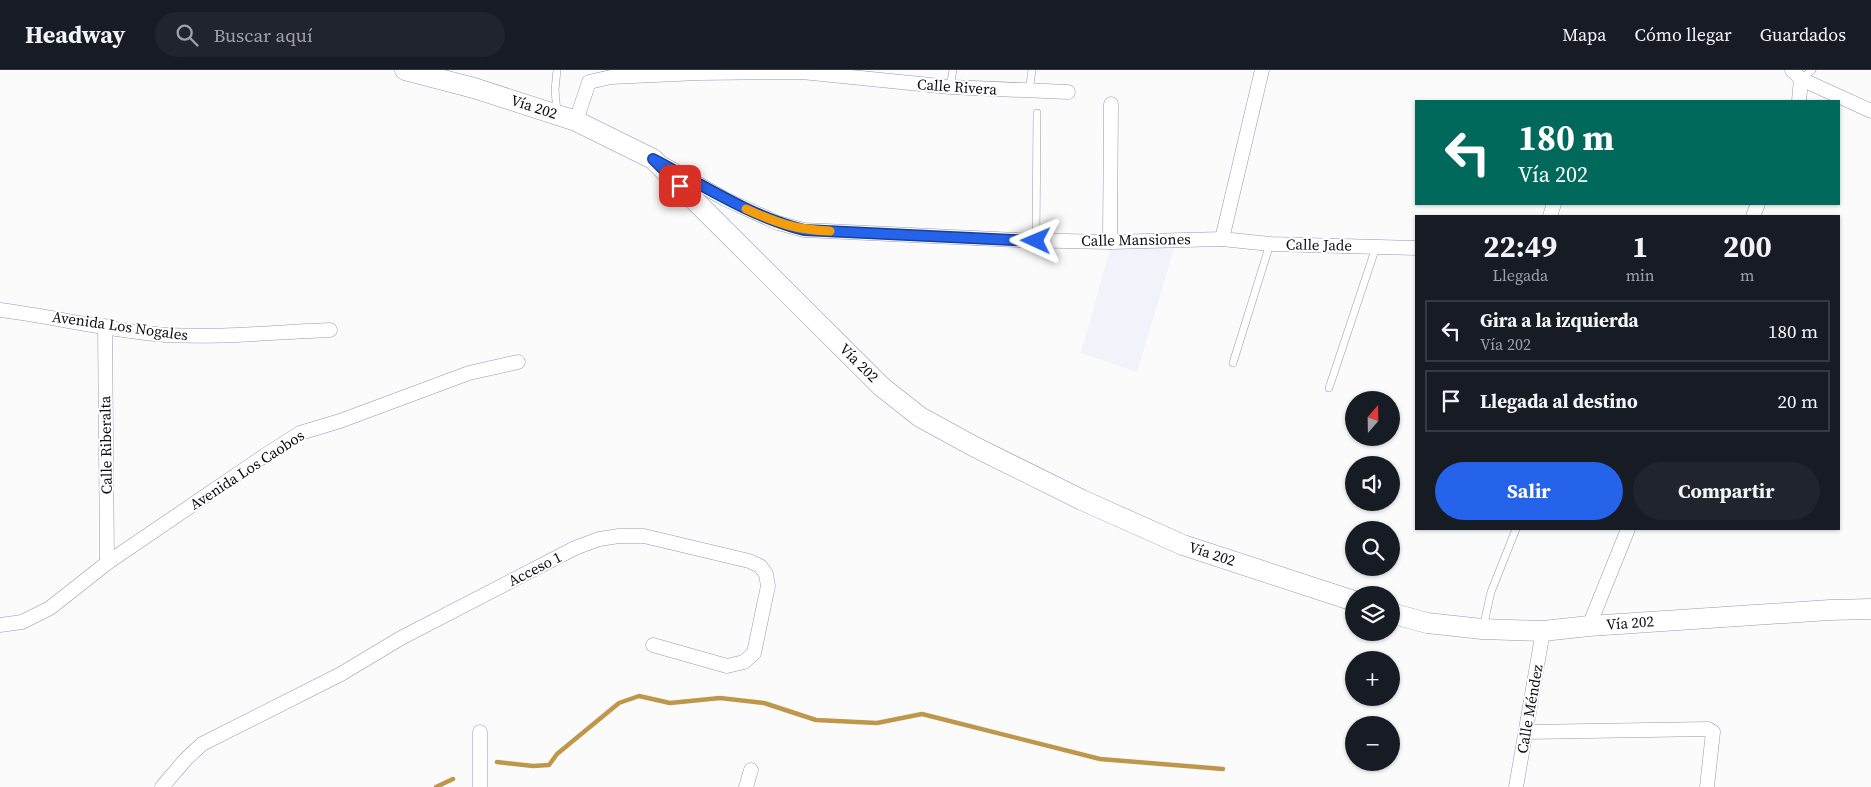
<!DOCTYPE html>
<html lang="es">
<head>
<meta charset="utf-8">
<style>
	:root { --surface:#171b24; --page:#20242c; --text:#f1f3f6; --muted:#9ea1a6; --line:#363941; --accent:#2563eb }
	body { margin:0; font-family:"Source Serif 4",serif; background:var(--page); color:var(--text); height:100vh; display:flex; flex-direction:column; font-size:19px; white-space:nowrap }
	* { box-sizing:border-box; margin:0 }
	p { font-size:16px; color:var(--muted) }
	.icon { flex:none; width:28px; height:28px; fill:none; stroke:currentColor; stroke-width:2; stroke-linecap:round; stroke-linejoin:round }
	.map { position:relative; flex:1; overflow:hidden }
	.side { position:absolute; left:1415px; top:145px; width:425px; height:315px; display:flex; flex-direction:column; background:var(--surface); border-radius:0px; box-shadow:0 1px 4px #0004 }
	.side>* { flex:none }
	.top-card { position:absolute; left:1415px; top:30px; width:425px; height:105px; border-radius:0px; box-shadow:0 1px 4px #0004; background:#00695c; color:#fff; overflow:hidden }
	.needle { width:32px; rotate:20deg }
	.buttons { position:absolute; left:1345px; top:321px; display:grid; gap:10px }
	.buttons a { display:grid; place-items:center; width:55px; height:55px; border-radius:50%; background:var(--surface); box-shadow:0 1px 4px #0004; font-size:25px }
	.pin { position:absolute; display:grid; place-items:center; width:42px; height:42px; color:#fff; margin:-21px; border-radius:10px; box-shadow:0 2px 8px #0006 }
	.me { position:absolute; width:55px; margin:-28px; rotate:271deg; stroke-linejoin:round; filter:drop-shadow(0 0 4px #0008) }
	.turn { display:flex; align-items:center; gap:18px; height:105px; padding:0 20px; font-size:22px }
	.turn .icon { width:65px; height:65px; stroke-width:2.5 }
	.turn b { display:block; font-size:35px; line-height:42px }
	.eta { display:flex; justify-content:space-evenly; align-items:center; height:85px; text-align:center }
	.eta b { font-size:30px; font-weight:700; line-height:35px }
	.button { display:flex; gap:10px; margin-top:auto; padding:10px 20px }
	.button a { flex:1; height:58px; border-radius:30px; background:var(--accent); color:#fff; font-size:20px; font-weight:700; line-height:58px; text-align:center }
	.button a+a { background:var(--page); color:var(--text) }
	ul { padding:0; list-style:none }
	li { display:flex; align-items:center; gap:15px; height:62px; margin:0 10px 8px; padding:0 10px; border:2px solid var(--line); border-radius:0px }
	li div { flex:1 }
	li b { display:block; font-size:19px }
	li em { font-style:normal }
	header { display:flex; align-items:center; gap:30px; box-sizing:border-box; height:70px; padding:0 25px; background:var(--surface); border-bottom:1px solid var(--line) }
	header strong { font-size:24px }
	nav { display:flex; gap:28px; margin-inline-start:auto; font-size:18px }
	.search { width:350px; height:45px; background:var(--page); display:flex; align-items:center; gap:12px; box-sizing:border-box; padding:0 18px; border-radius:28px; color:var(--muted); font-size:19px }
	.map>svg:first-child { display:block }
	.built { fill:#f1f2fa }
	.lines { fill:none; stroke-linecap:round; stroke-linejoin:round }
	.stream { stroke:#be974a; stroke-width:4.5 }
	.service-casing { stroke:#9698b6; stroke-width:8 }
	.minor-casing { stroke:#9698b6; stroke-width:15 }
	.secondary-casing { stroke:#9698b6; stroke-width:21 }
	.service { stroke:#fff; stroke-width:7 }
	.minor { stroke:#fff; stroke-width:14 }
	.secondary { stroke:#fff; stroke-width:20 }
	.route-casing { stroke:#184099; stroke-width:12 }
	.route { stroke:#2563eb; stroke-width:9 }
	.slow { stroke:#f59e0b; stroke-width:9 }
	.labels { text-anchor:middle; stroke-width:4; stroke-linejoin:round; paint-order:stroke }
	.street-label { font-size:15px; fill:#0b0b16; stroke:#fff }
</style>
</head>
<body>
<header>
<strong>Headway</strong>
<div class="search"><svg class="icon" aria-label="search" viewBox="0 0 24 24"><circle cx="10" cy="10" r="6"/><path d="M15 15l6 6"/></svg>Buscar aquí</div>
<nav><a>Mapa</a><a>Cómo llegar</a><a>Guardados</a></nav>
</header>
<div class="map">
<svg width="1871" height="717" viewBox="0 0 1871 717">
	<rect width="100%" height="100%" fill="#fbfbfb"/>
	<path class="built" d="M1112,172H1176L1137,302L1081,283Z"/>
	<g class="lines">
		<g class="stream">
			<path d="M497,692L533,696L549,695L557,684L619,633L639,626L670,633L720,628L764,633L816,650L877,653L922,644L1100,689L1223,699"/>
			<path d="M436,717L453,709"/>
		</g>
		<defs>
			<g id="service">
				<path d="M1801,9L1812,0"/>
				<path d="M950,17L953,0"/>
				<path d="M1029,21L1032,0"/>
				<path d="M557,42L555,20L557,0"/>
				<path d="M1036,171L1037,43"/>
				<path d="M1233,293L1270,174"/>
				<path d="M1329,318L1376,177"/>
				<path d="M1483,558L1491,522L1516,459"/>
			</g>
			<g id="minor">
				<path d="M1792,0L1801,9L1799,31"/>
				<path d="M1801,9L1871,41"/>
				<path d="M576,51L589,12L611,7L698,3L802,2L950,17L1068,22"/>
				<path d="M665,95L725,129L778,153L804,160L1017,170L1110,172L1222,169L1270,174L1416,178"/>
				<path d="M1550,146L1554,134"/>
				<path d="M1753,146L1758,134"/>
				<path d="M1222,169L1262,0"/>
				<path d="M1110,172L1111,34"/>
				<path d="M0,240C55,247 110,261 166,265C221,268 275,262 330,260"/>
				<path d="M105,256L107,493"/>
				<path d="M0,555L22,552L50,538L107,493L264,386L300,363L340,351L469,303L518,292"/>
				<path d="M1589,556L1628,459"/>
				<path d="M480,662V717"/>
				<path d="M1527,662L1708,659L1713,662L1707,717"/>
				<path d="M162,717L186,689L202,674L341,604L401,568L575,478L599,469L619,466H644L749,491L760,496L766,504L768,516L754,583L744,592L727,596L653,575"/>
				<path d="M746,717L751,700"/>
				<path d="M1516,717L1543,561"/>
			</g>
			<g id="secondary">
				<path d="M405,0L474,18L576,51L653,89L882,317L920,347L975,377L1082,430L1183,475L1354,531"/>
				<path d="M1391,543L1427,553L1482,559L1543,561L1589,556L1830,540L1871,539"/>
			</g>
		</defs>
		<use href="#service" class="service-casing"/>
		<use href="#minor" class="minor-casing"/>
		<use href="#secondary" class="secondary-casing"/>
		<use href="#service" class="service"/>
		<use href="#minor" class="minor"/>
		<use href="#secondary" class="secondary"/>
	</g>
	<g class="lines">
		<defs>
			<path id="route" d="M680,116L653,89C703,115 749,146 804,160L1036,171"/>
		</defs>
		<use href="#route" class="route-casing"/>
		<use href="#route" class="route"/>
		<path class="slow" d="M746,139C777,153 796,160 830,161"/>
	</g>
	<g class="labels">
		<g class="street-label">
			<text transform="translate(957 17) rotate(4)" y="5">Calle Rivera</text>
			<text transform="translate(534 37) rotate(18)" y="5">Vía 202</text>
			<text transform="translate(1136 170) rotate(-1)" y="5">Calle Mansiones</text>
			<text transform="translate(1319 175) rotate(1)" y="5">Calle Jade</text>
			<text transform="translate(120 256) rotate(8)" y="5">Avenida Los Nogales</text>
			<text transform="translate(859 293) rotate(45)" y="5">Vía 202</text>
			<text transform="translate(106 375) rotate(-91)" y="5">Calle Riberalta</text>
			<text transform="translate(247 400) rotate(-33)" y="5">Avenida Los Caobos</text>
			<text transform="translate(1212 484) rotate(18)" y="5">Vía 202</text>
			<text transform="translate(535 499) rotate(-27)" y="5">Acceso 1</text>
			<text transform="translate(1630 553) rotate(-4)" y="5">Vía 202</text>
			<text transform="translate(1530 639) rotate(-80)" y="5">Calle Méndez</text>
		</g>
	</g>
</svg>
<div class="buttons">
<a><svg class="needle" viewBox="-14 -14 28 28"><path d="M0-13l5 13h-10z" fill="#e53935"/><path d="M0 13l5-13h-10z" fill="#9ea1a6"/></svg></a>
<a><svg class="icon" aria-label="sound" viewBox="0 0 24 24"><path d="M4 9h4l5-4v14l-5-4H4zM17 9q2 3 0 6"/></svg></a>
<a><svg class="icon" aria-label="search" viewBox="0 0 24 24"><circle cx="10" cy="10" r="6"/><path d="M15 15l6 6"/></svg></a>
<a><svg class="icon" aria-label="layers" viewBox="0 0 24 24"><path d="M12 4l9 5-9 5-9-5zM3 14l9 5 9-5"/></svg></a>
<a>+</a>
<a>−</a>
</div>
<div class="pin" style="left:680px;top:116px;background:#d93025"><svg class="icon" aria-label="arrive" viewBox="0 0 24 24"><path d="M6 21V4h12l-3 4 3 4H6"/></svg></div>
<svg class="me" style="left:1036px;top:171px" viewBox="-20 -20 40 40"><path d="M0-17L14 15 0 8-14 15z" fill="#2563eb" stroke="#fff" stroke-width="4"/></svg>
<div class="top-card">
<div class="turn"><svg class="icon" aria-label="left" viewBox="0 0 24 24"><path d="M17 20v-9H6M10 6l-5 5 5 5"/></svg><div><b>180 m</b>Vía 202</div></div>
</div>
<section class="side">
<div class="eta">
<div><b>22:49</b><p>Llegada</p></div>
<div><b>1</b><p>min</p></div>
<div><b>200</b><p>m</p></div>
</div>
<ul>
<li><svg class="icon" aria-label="left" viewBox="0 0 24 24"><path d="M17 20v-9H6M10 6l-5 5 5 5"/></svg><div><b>Gira a la izquierda</b><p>Vía 202</p></div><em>180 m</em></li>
<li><svg class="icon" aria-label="arrive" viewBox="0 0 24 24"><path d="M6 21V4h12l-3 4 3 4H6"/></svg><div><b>Llegada al destino</b></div><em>20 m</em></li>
</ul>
<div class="button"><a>Salir</a><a>Compartir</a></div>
</section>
</div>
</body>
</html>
